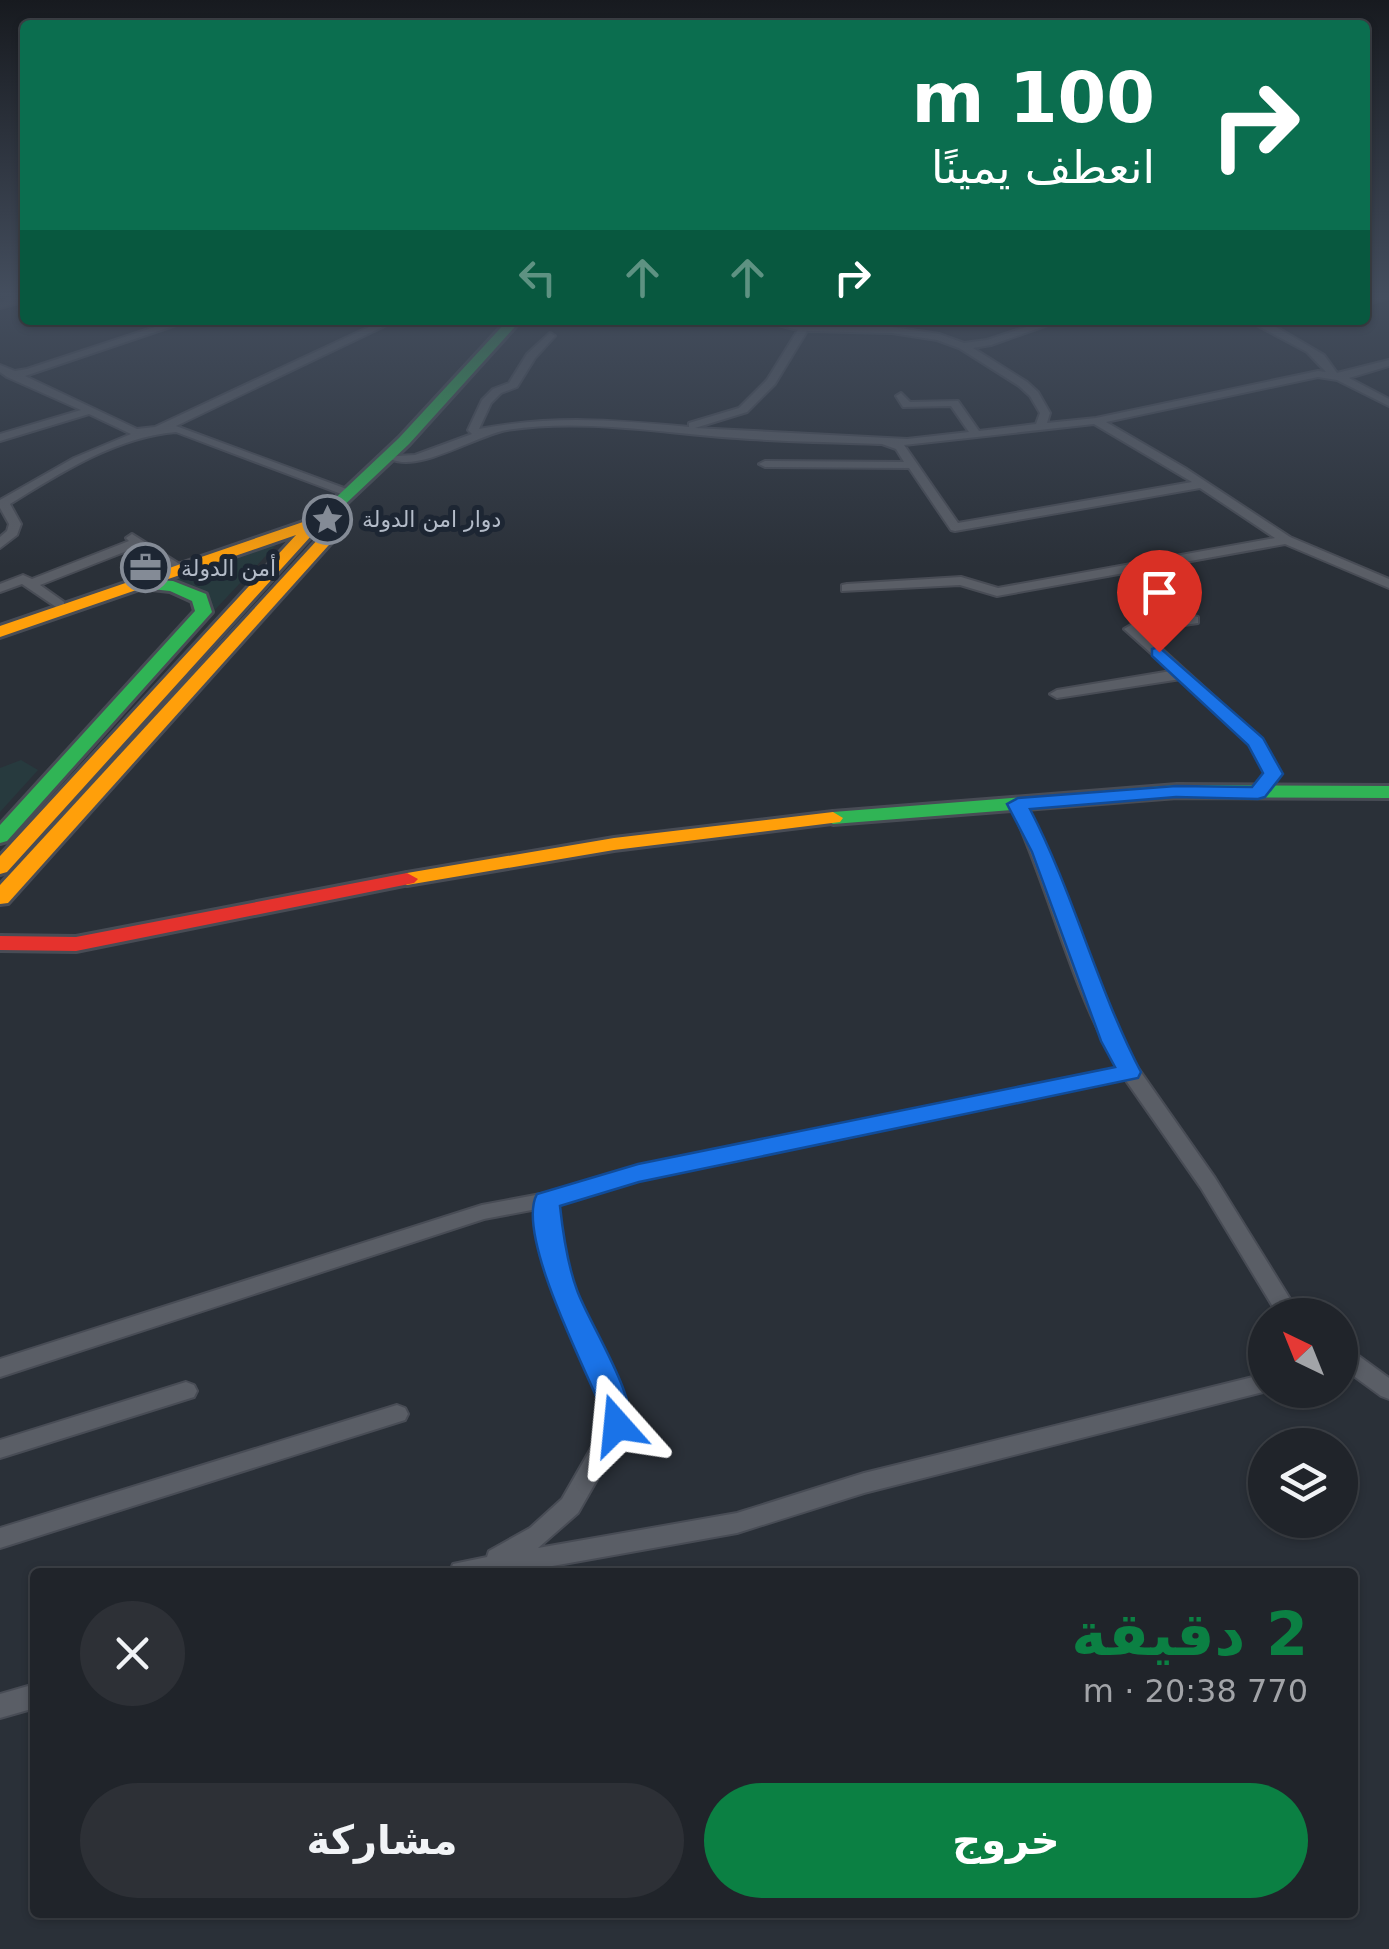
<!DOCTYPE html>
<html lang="ar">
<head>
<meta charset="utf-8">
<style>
	:root { --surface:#20242a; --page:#2d3036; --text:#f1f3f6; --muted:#a2a4a8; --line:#3d4147; --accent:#0b8043 }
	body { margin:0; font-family:"DejaVu Sans",Cairo,sans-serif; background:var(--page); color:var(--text); direction:rtl; height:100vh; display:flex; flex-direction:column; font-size:38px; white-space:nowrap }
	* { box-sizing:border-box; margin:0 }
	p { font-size:32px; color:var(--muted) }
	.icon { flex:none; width:55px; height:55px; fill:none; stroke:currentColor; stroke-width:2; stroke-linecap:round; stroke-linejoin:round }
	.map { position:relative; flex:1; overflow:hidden; direction:ltr }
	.drawer { position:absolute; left:30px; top:1568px; width:1328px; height:350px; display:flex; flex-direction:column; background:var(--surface); border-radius:10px; box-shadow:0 2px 8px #0004,0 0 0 2px var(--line); direction:rtl }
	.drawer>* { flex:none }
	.guide { position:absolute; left:20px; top:20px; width:1350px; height:305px; border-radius:10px; box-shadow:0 2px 8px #0004,0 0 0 2px var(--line); direction:rtl; background:#0b6e4f; color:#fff; overflow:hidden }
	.needle { width:65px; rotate:317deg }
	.fabs { position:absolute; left:1248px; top:1298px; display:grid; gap:20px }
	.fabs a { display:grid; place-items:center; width:110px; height:110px; border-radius:50%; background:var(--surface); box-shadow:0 2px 8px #0004,0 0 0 2px var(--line); font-size:50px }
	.pin { position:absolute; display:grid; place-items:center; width:85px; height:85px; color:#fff; margin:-102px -42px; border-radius:50% 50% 50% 0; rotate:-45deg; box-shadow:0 0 10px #0007 }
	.pin .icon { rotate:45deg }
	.me { position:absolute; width:110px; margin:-55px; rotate:342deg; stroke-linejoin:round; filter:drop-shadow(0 0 8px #0008) }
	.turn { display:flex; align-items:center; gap:35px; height:210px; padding:0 50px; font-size:45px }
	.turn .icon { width:130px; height:130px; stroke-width:2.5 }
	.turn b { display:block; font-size:70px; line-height:85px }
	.lanes { display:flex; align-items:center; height:95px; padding:0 50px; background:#0003; justify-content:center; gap:50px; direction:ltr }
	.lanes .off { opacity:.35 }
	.round { display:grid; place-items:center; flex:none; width:105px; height:105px; border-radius:52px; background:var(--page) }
	.headline { display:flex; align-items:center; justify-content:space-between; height:170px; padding:0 50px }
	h1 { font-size:60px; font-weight:600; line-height:75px; color:var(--accent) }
	.button { display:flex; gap:20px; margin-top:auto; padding:20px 50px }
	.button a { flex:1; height:115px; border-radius:60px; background:var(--accent); color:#fff; font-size:40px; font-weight:600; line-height:115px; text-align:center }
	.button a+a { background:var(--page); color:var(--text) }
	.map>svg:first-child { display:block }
	.green { fill:#273a3e }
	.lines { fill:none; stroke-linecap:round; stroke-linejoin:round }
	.street-casing { stroke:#484c55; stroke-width:4 }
	.fast-casing { stroke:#484c55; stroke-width:6 }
	.slow-casing { stroke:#484c55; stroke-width:6 }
	.jam-casing { stroke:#484c55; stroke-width:6 }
	.street { fill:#5a5e66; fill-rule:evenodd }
	.fast { fill:#30b455; fill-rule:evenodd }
	.slow { fill:#ff9f0a; fill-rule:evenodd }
	.jam { fill:#e5322d; fill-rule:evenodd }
	.route { fill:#1a73e8; stroke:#114b97; stroke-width:2.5 }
	.labels { text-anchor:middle; stroke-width:10; stroke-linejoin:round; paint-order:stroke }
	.far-poi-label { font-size:22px; fill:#b4bcc9; stroke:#1d2633; text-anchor:start }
</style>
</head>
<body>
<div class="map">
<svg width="1389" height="1949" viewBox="0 0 1389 1949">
	<rect width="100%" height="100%" fill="#2a3038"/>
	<g class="green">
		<path d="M269,541L278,543L210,615V606L151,582Z"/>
		<path d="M21,760L38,770L0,812V768Z"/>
	</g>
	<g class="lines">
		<defs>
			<g id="street">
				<path d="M1381,294H1389V298L1365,305V299Z"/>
				<path d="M25,295V301L0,308V302Z"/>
				<path d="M176,320H191L25,376L137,429L155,427L384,320H397L176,426L352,491V495H344L176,432C116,437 60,473 10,504L21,524L17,535L0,548V537L7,531L9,524L0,508V500L74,458L131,434L89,414L0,441V434L81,410L7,377L0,372V365L15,371L27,369Z"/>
				<path d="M711,320H782L804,325L892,327L939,334L964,343L987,340L1047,320H1062L991,345L973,348L1027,382L1038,392L1050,413L1047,423L1096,418L1318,371L1326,372L1307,352L1247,320L1268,324L1298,320L1276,327L1324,355L1337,373L1389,360V366L1349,378L1389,399V406L1337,380L1318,377L1106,422L1185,468L1290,537L1389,579V588L1285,544L997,596L960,585L842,591V585L847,584L961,577L998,588L1275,538L1200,488L955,531L951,530L909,468L765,467L759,464L765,461L904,462L896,449L882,444C834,442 785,442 737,438C660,433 584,418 507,430C477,435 419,473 391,459L397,456L415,455L472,434L468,430L482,400L493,389L509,383L527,354L550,333L555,336L535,358L517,387L501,393L491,403L479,429C553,415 614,420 689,427V423L739,408L767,380L798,330L774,324L716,323ZM807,331L892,333L937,340L959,348L1019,386L1030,396L1040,413L1036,424L979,431L958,401L910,402L901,393L896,396L903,407L951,406L969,432L907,439L695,428L747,412L775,384ZM1094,424L1192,482L958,523L904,445Z"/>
				<path d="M132,534L181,565L171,568L137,547L40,585L64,602V608L59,609L22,584L0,592V584L23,575L32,579L129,541L126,538Z"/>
				<path d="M1193,616L1198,617V623L1142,631L1261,739L1281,774L1263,796L1258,798L1250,793L1265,774L1250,744L1181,679L1057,698L1050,694L1057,690L1171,671L1124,629L1131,625Z"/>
				<path d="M1018,799L1026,804L1040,834L1098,986L1133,1061L1215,1178L1300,1315H1278L1201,1188L1125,1079L638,1180L557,1204L561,1241L574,1290L624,1402L628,1425L578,1513L538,1548L737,1513L864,1473L1265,1374V1390H1271L864,1493L737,1533L519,1572H450L453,1564L487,1557L489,1551L530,1528L562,1499L605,1424C598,1378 571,1337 554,1293C544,1267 540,1237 537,1209L484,1219L0,1377V1359L482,1205L546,1193L638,1166L1118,1068C1070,986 1050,890 1010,804Z"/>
				<path d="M1340,1345L1348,1348L1389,1378V1399L1381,1396L1340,1366Z"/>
				<path d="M186,1382L194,1385L197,1391L194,1397L0,1458V1440Z"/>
				<path d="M397,1405L405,1408L408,1414L405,1420L0,1548V1528Z"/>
				<path d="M35,1684V1708L0,1718V1694Z"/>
			</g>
			<g id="fast">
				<path d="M508,320H521L409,444L337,512H327V506L399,438Z"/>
				<path d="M139,579L173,581L206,594L212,612L7,841L0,843V825L195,611L192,601L170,591L133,587L131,584Z"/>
				<path d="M1177,785L1389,786V798L1177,797L833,824L823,818L833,812Z"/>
			</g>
			<g id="slow">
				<path d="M306,521H316L321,525L7,872L0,874V856L296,535L0,637V626Z"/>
				<path d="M332,524L345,527L8,903L0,904V885Z"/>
				<path d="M833,812L843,818L840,822L614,850L407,885L396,879L407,873L614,838Z"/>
			</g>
			<path id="jam" d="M407,873L418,879L414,883L76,951L0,950V936L76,937Z"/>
		</defs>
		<use href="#street" class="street-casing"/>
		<use href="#fast" class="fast-casing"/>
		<use href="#slow" class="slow-casing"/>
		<use href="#jam" class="jam-casing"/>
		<use href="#street" class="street"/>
		<use href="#fast" class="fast"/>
		<use href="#slow" class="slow"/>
		<use href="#jam" class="jam"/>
	</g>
	<linearGradient id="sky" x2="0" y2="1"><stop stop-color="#171a1f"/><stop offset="0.52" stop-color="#444e5e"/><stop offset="1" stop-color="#444e5e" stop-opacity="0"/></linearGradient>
	<rect width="1389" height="567" fill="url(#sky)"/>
	<path class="route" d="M1159,647L1263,738L1283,774L1265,797L1258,799L1176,797L1030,809C1074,894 1097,988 1141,1072L1138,1078L639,1182L560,1206C563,1234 567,1263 577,1290C588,1322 643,1404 628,1434L617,1437L606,1434C600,1421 601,1408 596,1396C579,1356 516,1232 537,1194L638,1164L1115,1067L1101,1041L1032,852L1007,804L1018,798L1176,786L1252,787L1263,773L1248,745L1152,656V649Z"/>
	<defs>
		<symbol id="sight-ring" viewBox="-11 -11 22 22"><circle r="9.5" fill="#1d2633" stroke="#848b96" stroke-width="1.5"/><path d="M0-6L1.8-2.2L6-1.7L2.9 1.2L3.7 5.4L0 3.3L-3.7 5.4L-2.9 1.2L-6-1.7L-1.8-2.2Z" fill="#848b96"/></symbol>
		<symbol id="office-ring" viewBox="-11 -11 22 22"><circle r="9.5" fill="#1d2633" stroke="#848b96" stroke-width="1.5"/><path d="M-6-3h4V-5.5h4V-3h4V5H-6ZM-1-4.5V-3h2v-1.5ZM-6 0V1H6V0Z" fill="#848b96"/></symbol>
	</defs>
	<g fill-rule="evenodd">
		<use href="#sight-ring" x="300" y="492" width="55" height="55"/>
		<use href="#office-ring" x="118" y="540" width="55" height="55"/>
	</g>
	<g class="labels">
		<g class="far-poi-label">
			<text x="362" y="527">دوار امن الدولة</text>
			<text x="181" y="576">أمن الدولة</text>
		</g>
	</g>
</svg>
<div class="fabs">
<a><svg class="needle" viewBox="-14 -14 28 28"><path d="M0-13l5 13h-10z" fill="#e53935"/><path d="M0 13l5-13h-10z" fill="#a2a4a8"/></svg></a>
<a><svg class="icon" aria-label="layers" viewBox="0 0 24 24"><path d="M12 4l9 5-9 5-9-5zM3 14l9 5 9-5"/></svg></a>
</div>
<div class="pin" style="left:1159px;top:652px;background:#d93025"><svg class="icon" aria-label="arrive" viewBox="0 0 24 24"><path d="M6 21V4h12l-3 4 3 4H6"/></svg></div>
<svg class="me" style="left:617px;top:1425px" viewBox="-20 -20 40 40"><path d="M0-17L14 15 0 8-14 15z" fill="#1a73e8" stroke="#fff" stroke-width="4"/></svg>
<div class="guide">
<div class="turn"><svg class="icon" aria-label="right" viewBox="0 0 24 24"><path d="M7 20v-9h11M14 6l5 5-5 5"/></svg><div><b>100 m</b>انعطف يمينًا</div></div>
<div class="lanes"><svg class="icon off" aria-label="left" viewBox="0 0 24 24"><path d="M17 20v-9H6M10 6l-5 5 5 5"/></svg><svg class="icon off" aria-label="ahead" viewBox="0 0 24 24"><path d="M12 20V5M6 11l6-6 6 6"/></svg><svg class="icon off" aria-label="ahead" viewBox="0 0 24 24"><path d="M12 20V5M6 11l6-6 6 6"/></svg><svg class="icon" aria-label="right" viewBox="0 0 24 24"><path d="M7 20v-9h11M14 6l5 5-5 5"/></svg></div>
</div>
<section class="drawer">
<div class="headline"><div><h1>2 دقيقة</h1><p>770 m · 20:38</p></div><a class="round"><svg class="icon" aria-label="close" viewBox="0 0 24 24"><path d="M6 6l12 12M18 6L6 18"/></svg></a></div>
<div class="button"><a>خروج</a><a>مشاركة</a></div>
</section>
</div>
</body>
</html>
